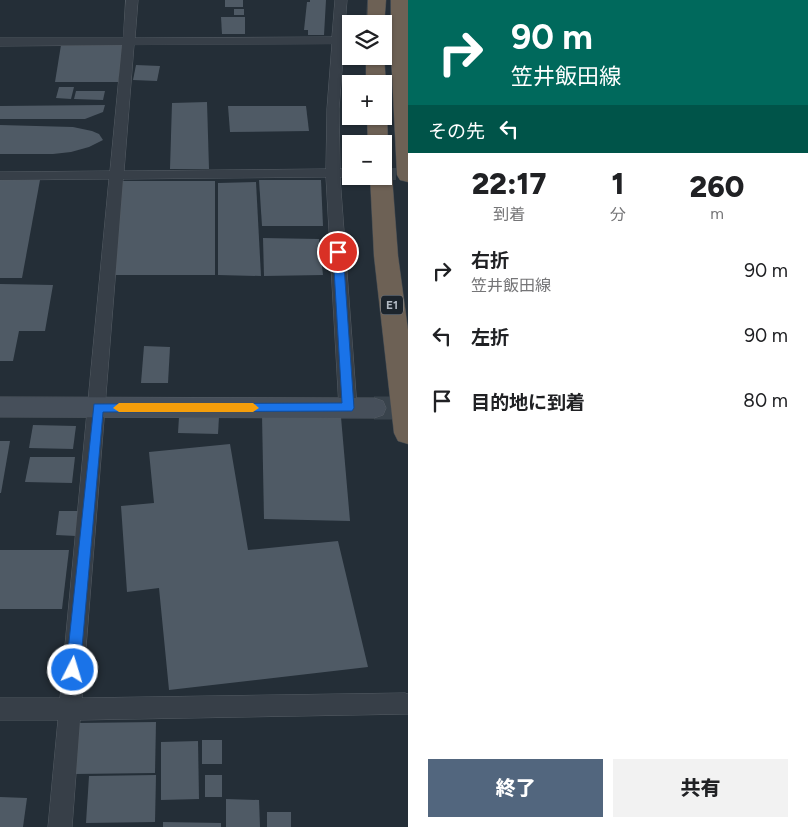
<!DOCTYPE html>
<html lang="ja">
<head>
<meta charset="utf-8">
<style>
	:root { --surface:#fff; --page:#f2f2f2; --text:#202124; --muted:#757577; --accent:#52667e }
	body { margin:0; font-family:Figtree,"Noto Sans JP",sans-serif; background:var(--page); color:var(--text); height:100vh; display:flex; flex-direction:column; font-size:19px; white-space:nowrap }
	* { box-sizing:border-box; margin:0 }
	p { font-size:16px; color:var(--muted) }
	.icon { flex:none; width:28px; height:28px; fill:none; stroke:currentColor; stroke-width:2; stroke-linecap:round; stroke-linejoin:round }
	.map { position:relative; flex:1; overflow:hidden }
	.drawer { display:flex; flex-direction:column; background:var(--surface); width:400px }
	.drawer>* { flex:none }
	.guide { background:#00695c; color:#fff; overflow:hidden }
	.tools { position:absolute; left:342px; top:15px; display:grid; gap:10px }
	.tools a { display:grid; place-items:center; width:50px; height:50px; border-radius:0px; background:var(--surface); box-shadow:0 1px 4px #0004; font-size:25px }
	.pin { position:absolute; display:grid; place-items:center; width:42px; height:42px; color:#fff; margin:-21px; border:2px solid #fff; border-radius:50%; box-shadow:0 1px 5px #0007 }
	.me { position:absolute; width:55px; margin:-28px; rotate:5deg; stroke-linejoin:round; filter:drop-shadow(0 0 4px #0008) }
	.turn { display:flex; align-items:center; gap:18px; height:105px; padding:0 20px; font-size:22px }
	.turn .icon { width:65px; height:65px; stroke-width:2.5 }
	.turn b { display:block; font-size:35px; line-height:42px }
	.then { display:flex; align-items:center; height:48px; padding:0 20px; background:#0003; gap:10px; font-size:19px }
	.eta { display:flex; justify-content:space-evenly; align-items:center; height:85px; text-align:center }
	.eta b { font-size:30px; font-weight:800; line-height:35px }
	.button { display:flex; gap:10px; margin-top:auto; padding:10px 20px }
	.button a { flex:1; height:58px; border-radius:0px; background:var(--accent); color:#fff; font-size:20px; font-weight:800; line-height:58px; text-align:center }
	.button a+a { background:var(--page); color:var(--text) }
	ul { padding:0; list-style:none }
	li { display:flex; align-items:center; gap:15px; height:65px; padding:0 20px }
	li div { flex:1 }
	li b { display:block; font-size:19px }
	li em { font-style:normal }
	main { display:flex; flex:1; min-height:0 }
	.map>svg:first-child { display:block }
	.building { fill:#4f5a65 }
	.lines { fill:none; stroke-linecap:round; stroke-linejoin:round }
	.minor-tunnel { stroke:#39434c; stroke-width:12; stroke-dasharray:12 6; stroke-linecap:butt }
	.secondary-tunnel { stroke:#39434c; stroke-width:23; stroke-dasharray:23 12; stroke-linecap:butt }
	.minor-casing { stroke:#555d65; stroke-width:1 }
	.secondary-casing { stroke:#555d65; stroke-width:1 }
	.motorway-casing { stroke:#424a52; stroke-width:1 }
	.minor { fill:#373f48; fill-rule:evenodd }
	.secondary { fill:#464f5a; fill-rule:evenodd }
	.motorway { fill:#6d6155; fill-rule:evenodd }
	.route { fill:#1a73e8; stroke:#114b97 }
	.slow { fill:#f59e0b }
	.labels { text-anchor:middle; stroke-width:4; stroke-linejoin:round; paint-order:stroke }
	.shield { fill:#1c242c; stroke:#858d96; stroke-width:1 }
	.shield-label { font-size:12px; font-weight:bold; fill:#b2bac4 }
</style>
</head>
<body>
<main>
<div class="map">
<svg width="408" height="827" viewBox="0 0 408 827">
	<rect width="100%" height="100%" fill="#242e37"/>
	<g class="building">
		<rect x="225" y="0" width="18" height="7"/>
		<path d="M310,0H326L324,35H308V30H304L307,2H310Z"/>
		<rect x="234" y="9" width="10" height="6"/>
		<path d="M221,17H245V34H222Z"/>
		<path d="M124,44L118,82H55L61,45Z"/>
		<path d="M136,65L160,66L157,81L133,80Z"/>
		<path d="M59,87H74L71,99L56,98Z"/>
		<path d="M76,91H105L103,100L74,99Z"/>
		<path d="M207,102L209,169H170L172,103Z"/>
		<path d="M105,105L103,112L85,119H0V106Z"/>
		<path d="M228,106H306L309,131L230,132Z"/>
		<path d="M0,125L73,127L92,131L99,134L103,140L89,147L71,152L53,154H0Z"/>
		<path d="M0,180H40L22,278H0Z"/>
		<path d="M259,180H321L323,226H262Z"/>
		<path d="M121,181H215V275H114Z"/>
		<path d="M256,182L261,276L218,275V183Z"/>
		<path d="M263,238L319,239L323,275L264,276Z"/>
		<path d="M0,284L53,285L45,331H19L13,361H0Z"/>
		<path d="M144,346L170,347L168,383H141Z"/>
		<path d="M262,415L341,417L350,521L264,519Z"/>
		<path d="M179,417H219L218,434L178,433Z"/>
		<path d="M33,425L76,426L73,449L29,448Z"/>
		<path d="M0,441H10L1,493H0Z"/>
		<path d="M230,444L248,550L338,541L368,667L169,690L159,588L127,592L121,506L154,503L149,452Z"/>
		<path d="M30,457H75L72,483L25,482Z"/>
		<path d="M59,511H79L76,536L56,535Z"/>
		<path d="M0,550H69L62,609H0Z"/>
		<path d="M156,722L155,773L75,774L79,723Z"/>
		<rect x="202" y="740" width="20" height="24"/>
		<path d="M198,741L199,799L161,800V742Z"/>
		<path d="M156,775L155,822L86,823L89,776Z"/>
		<rect x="205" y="775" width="17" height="22"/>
		<path d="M0,797L27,798L23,827H0Z"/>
		<path d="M226,799L259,800L260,827H226Z"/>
		<rect x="267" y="812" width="24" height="15"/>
		<path d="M163,822L221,823V827H163Z"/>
	</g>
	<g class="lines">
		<g class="minor-tunnel">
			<path d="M384,40H408"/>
			<path d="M384,174H408"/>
		</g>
		<path class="secondary-tunnel" d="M374,408H408"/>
		<defs>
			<path id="minor" d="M126,0H138L135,38L332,37L335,0H347L344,37H351V43L344,44L339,109L340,169H351V176H355L340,177L357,408L354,413L348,415L342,413L339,408L326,177L123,179L82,698L405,693L408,694V714L80,720L72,827H48L58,720H0V698H60L109,179L0,180V172L110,171L122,45L0,46V38H123ZM332,44L327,109L326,169L124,171L134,45Z"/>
			<path id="secondary" d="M0,397L374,398L383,401L386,408L383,415L374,418L0,417Z"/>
			<g id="motorway">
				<path d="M368,0H386L384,26V24H367Z"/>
				<path d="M391,0H408V182L400,180L397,175L391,54Z"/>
				<path d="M384,55L386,84L384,87V84H366V56Z"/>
				<path d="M384,112L387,116L388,144L384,149V144H368L367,116H384Z"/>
				<path d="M384,170L389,171L392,176L398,256L408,330V444L398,441L394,433L374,256L370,176H384Z"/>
			</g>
		</defs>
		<use href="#minor" class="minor-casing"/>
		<use href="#secondary" class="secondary-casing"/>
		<use href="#motorway" class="motorway-casing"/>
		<use href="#minor" class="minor"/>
		<use href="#secondary" class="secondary"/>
		<use href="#motorway" class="motorway"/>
	</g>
	<path class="route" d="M338,248L343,252L354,408L352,411L103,412L80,670L78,675L73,677L68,675L66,670L94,404L342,403L333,252Z"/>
	<path class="slow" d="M119,403H253L259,408L253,412H119L113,408Z"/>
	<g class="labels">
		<rect class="shield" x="381" y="295.5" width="22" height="19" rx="4"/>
		<g class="shield-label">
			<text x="392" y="309">E1</text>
		</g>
	</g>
</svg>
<div class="tools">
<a><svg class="icon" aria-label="layers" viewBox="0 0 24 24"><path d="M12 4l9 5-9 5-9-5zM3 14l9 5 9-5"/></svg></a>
<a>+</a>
<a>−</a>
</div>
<div class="pin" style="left:338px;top:252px;background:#d93025"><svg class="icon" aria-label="arrive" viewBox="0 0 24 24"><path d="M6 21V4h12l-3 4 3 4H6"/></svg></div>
<svg class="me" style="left:73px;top:670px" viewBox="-20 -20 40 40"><circle r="17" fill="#1a73e8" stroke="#fff" stroke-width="3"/><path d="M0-11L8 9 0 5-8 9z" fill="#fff"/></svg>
</div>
<section class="drawer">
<div class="guide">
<div class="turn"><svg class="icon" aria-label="right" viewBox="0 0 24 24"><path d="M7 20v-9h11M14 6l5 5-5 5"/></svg><div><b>90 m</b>笠井飯田線</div></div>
<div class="then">その先<svg class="icon" aria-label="left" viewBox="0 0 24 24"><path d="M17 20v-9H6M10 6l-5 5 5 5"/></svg></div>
</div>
<div class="eta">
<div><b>22:17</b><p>到着</p></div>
<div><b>1</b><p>分</p></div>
<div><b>260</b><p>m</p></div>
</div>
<ul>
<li><svg class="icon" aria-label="right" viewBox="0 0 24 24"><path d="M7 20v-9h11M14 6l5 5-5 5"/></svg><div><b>右折</b><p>笠井飯田線</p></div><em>90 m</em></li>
<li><svg class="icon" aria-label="left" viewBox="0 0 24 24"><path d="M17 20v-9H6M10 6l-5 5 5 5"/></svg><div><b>左折</b></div><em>90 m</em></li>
<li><svg class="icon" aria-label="arrive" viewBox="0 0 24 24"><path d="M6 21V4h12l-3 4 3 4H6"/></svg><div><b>目的地に到着</b></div><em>80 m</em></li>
</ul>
<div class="button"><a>終了</a><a>共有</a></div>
</section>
</main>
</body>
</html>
